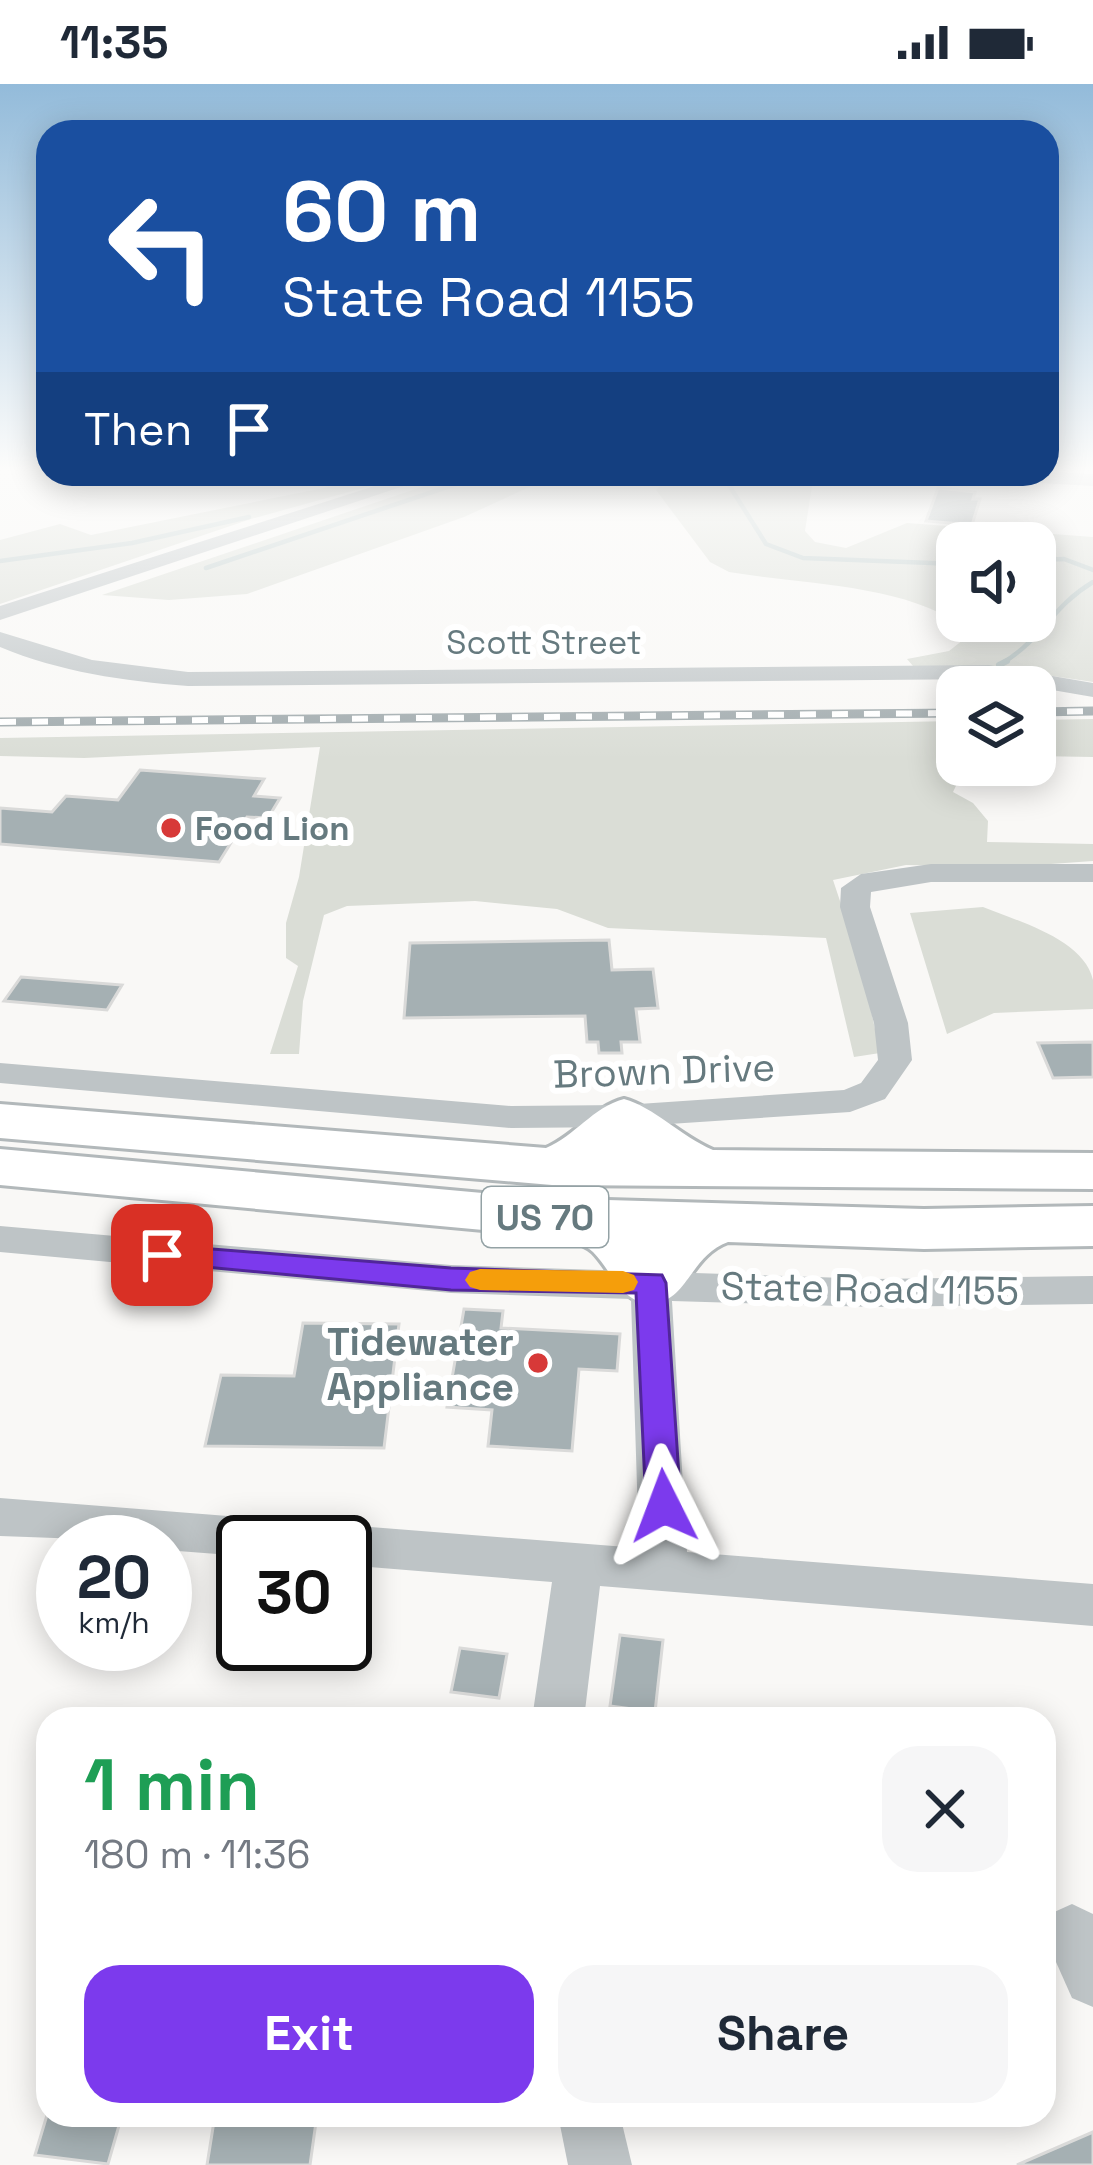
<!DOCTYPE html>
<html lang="en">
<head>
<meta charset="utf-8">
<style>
	:root { --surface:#fff; --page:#f6f6f7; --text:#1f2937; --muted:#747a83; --accent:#7c3aed }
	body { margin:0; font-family:"Space Grotesk",sans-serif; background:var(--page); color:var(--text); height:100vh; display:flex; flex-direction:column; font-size:45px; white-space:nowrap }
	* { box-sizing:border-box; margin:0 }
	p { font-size:39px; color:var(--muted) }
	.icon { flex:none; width:66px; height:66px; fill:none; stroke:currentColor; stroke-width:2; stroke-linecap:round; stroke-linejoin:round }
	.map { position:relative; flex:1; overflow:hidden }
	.drawer { position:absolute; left:36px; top:1623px; width:1020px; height:420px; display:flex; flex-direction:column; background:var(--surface); border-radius:36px; box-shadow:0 6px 30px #0003 }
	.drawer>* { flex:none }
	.top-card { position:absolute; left:36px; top:36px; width:1023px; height:366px; border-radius:36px; box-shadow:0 6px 30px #0003; background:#1a4fa0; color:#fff; overflow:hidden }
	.buttons { position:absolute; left:936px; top:438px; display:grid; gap:24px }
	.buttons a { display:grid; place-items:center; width:120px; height:120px; border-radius:24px; background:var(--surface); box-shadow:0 6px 30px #0003; font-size:60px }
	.speed { position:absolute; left:36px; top:1431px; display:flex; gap:24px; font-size:60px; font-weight:700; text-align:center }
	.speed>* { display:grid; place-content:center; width:156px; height:156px; border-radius:50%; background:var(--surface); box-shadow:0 6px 30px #0003; line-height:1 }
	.speed small { font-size:30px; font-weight:400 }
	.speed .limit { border:6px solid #111; border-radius:18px; background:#fff; color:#111 }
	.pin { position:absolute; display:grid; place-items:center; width:102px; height:102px; color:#fff; margin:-51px; border-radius:24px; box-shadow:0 6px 18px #0006 }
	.me { position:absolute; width:132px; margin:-66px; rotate:357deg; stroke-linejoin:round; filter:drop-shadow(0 0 9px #0008) }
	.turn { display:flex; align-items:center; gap:42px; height:252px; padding:0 48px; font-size:54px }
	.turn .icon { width:156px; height:156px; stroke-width:2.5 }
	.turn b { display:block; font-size:84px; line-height:102px }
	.then { display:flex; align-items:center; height:114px; padding:0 48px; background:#0003; gap:24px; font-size:45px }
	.round { display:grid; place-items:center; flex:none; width:126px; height:126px; border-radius:36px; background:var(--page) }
	.summary { display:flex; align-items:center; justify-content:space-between; height:204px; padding:0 48px }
	h1 { font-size:72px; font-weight:700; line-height:90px; color:#1e9e55 }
	.cta { display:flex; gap:24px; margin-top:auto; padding:24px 48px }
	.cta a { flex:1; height:138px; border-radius:36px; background:var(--accent); color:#fff; font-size:48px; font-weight:700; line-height:138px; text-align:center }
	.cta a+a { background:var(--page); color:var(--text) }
	.status { display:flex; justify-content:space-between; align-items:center; height:84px; padding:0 60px; background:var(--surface); direction:ltr }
	.status svg { height:33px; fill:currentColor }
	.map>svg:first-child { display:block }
	.green { fill:#daddd6; fill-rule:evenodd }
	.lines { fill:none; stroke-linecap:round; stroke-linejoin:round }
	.stream-far1 { stroke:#b5c5c5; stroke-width:4.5 }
	.stream { stroke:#b5c5c5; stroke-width:6 }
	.building { fill:#a5b0b3; stroke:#dadad9; stroke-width:3 }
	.highway-casing { stroke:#b2b8ba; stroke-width:6 }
	.minor { fill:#bec4c6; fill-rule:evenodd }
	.highway { fill:#fff; fill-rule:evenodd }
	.rail-casing { stroke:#9ea8ab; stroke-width:9 }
	.rail { stroke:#fff; stroke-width:6; stroke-dasharray:16; stroke-linecap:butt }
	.route { fill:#7c3aed; stroke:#51269a; stroke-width:3 }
	.slow { fill:#f59e0b }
	.poi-dot { fill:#d73938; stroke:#fff; stroke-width:4.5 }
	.labels { text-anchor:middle; stroke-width:12; stroke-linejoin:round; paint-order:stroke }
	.far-street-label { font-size:33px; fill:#667a7f; stroke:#fff }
	.far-poi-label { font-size:33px; font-weight:bold; fill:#667a7f; stroke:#fff; text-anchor:start }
	.shield { fill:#fff; stroke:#94a2a5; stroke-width:3 }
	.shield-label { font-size:36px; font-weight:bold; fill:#667a7f }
	.street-label { font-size:39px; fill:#667a7f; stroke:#fff }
	.poi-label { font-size:39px; font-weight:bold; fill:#667a7f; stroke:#fff; text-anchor:end }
</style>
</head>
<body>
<div class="status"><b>11:35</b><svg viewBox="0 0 49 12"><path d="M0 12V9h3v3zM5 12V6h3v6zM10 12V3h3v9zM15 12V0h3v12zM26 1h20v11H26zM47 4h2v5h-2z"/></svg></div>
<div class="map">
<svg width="1093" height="2081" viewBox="0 0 1093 2081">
	<rect width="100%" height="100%" fill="#f9f8f6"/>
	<g class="green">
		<path d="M393,390H414L251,435L0,520V456L60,440L91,451Z"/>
		<path d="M460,390H558L464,433L247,510L169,516L102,511Z"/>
		<path d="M660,390H845L812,402L805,447L815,458L846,464L907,439L1093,453V598L985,582H913L907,575L949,567L963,556L959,540C901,500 799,500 729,488L710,478L656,406L667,395ZM957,459H1035V537H957Z"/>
		<path d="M1093,635V673L1035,672V636Z"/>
		<path d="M957,637V681H966L953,708L973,719L988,737L987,758L1093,760V777L1009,783L906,781L833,796L862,883L880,969L854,973L826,854L608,844L557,825L475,817L347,822L324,831L303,917L299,970H270L298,882L286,874V839L299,793L320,663L84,674L0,672V654Z"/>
		<path d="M983,823C1017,837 1084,855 1093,896C1093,904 1093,916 1093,925L994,929L947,950L910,829Z"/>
	</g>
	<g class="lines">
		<g class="stream-far1">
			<path d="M722,390L766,460L803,474L957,480"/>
			<path d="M1035,476L1064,475L1093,486"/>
			<path d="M0,477L132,459L249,433"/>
			<path d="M206,484L486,390"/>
			<path d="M1001,580C1043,555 1051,523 1093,498"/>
		</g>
		<path class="stream" d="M999,581L1007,577"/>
	</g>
	<g class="building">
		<path d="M938,404L975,408L973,415H980L972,441L926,437Z"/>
		<path d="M140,686L264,695L254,712L280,714L268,734L247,733L219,778L0,760V724L52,728L66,712L118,716Z"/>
		<path d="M609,856L612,886L653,885L658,924L636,925L640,958H621L622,969H599L598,958H587L585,932L404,934L410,859Z"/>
		<path d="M21,893L122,901L107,926L4,917Z"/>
		<path d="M1093,958V993L1053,994L1038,959Z"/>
		<path d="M464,1225L503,1227L501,1244L620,1250L617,1287L579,1285L572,1367L488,1362L492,1326L447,1323Z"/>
		<path d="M303,1239L399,1240L384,1364L205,1362L221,1291L294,1292Z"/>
		<path d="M620,1551L663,1556L655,1628L610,1622Z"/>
		<path d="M460,1564L507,1570L499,1614L451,1608Z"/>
		<path d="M47,2031H122L108,2080L35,2071Z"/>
		<path d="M215,2031H317L310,2081H207Z"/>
		<path d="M1093,2048V2081H1017Z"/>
	</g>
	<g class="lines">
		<defs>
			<g id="highway">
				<path d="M624,1015C654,1023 680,1052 713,1066L1093,1069V1105L552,1101L0,1054V1020L546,1064C575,1052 593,1023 624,1015Z"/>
				<path d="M0,1065L538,1114L924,1125L1093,1122V1162L924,1165L728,1158C692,1171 688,1213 657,1219C624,1225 612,1187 593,1168C584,1159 569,1157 558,1153L0,1101Z"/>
			</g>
		</defs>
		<use href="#highway" class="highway-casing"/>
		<g class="minor">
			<path d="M1047,388L1093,390V402L983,396L974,390Z"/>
			<path d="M412,390H440L0,536V522Z"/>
			<path d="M0,548L92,576L188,588L989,581L1093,599V613L989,595L188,602C124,597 60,588 0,563Z"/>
			<path d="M931,780H1093V798H931L871,808L870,823L908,939L912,976L885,1015L850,1028L624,1043L511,1044L0,999V979L511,1022L624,1021L844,1006L861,999L878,976L874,939L840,823L841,804L861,790Z"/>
			<path d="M0,1142L451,1181L875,1195L1093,1192V1220L875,1223L672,1217L687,1468L1093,1500V1542L600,1502L584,1635H532L552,1498L345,1481V1458H243V1472L165,1466V1458L0,1452V1414L304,1438L321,1444L325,1453L328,1447L345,1441L639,1464L631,1215L451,1209L0,1168Z"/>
			<path d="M1072,1820L1093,1830V1923L1072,1914L1044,1851L1052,1829Z"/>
			<path d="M558,2031H620L632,2081H568Z"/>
		</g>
		<use href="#highway" class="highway"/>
		<defs>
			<g id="rail">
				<path d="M1035,628L1093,627"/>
				<path d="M0,638L957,629"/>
			</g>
		</defs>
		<use href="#rail" class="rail-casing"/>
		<use href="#rail" class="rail"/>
	</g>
	<linearGradient id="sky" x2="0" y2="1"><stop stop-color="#93bbda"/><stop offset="0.57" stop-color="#fcfcfb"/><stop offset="1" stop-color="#fcfcfb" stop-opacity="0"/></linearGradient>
	<rect width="1093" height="676" fill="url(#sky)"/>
	<path class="route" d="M162,1161L451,1184L662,1191L666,1199L681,1422L676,1432L664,1437L651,1432L646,1422L636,1209L451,1206L152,1178L147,1171L152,1164Z"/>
	<path class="slow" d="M480,1185L623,1187L634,1191L638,1198L634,1206L623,1209L480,1206L470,1203L465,1196L470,1188Z"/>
	<g class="poi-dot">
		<circle cx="171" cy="744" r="12"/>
		<circle cx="538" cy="1279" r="12"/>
	</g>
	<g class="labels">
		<g class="far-street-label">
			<text x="544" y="570">Scott Street</text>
		</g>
		<g class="far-poi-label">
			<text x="195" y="756">Food Lion</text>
		</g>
		<rect class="shield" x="482" y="1103" width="126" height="60" rx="9"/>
		<g class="shield-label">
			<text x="545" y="1146">US 70</text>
		</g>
		<g class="street-label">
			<text transform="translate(664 986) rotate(-2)" y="14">Brown Drive</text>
			<text transform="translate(870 1204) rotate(1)" y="14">State Road 1155</text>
		</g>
		<g class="poi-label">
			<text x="514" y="1271">Tidewater<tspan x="514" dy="45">Appliance</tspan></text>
		</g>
	</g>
</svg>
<div class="buttons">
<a><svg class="icon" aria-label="sound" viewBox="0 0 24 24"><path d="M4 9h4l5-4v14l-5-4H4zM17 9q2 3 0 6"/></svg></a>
<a><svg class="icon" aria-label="layers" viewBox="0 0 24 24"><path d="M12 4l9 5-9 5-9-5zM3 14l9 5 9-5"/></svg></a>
</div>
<div class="speed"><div>20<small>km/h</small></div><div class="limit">30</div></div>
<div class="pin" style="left:162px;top:1171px;background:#d93025"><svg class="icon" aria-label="arrive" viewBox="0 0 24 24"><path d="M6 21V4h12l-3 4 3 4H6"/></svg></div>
<svg class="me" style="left:664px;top:1422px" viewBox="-20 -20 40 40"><path d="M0-17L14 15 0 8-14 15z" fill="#7c3aed" stroke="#fff" stroke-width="4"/></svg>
<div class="top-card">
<div class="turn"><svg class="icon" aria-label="left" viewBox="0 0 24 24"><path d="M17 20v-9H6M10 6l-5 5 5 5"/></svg><div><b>60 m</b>State Road 1155</div></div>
<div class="then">Then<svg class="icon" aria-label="arrive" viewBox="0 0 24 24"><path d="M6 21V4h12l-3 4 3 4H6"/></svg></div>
</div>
<section class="drawer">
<div class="summary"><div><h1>1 min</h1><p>180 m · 11:36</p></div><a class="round"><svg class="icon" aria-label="close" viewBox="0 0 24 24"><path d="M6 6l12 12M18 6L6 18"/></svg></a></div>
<div class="cta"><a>Exit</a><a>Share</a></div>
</section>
</div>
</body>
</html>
